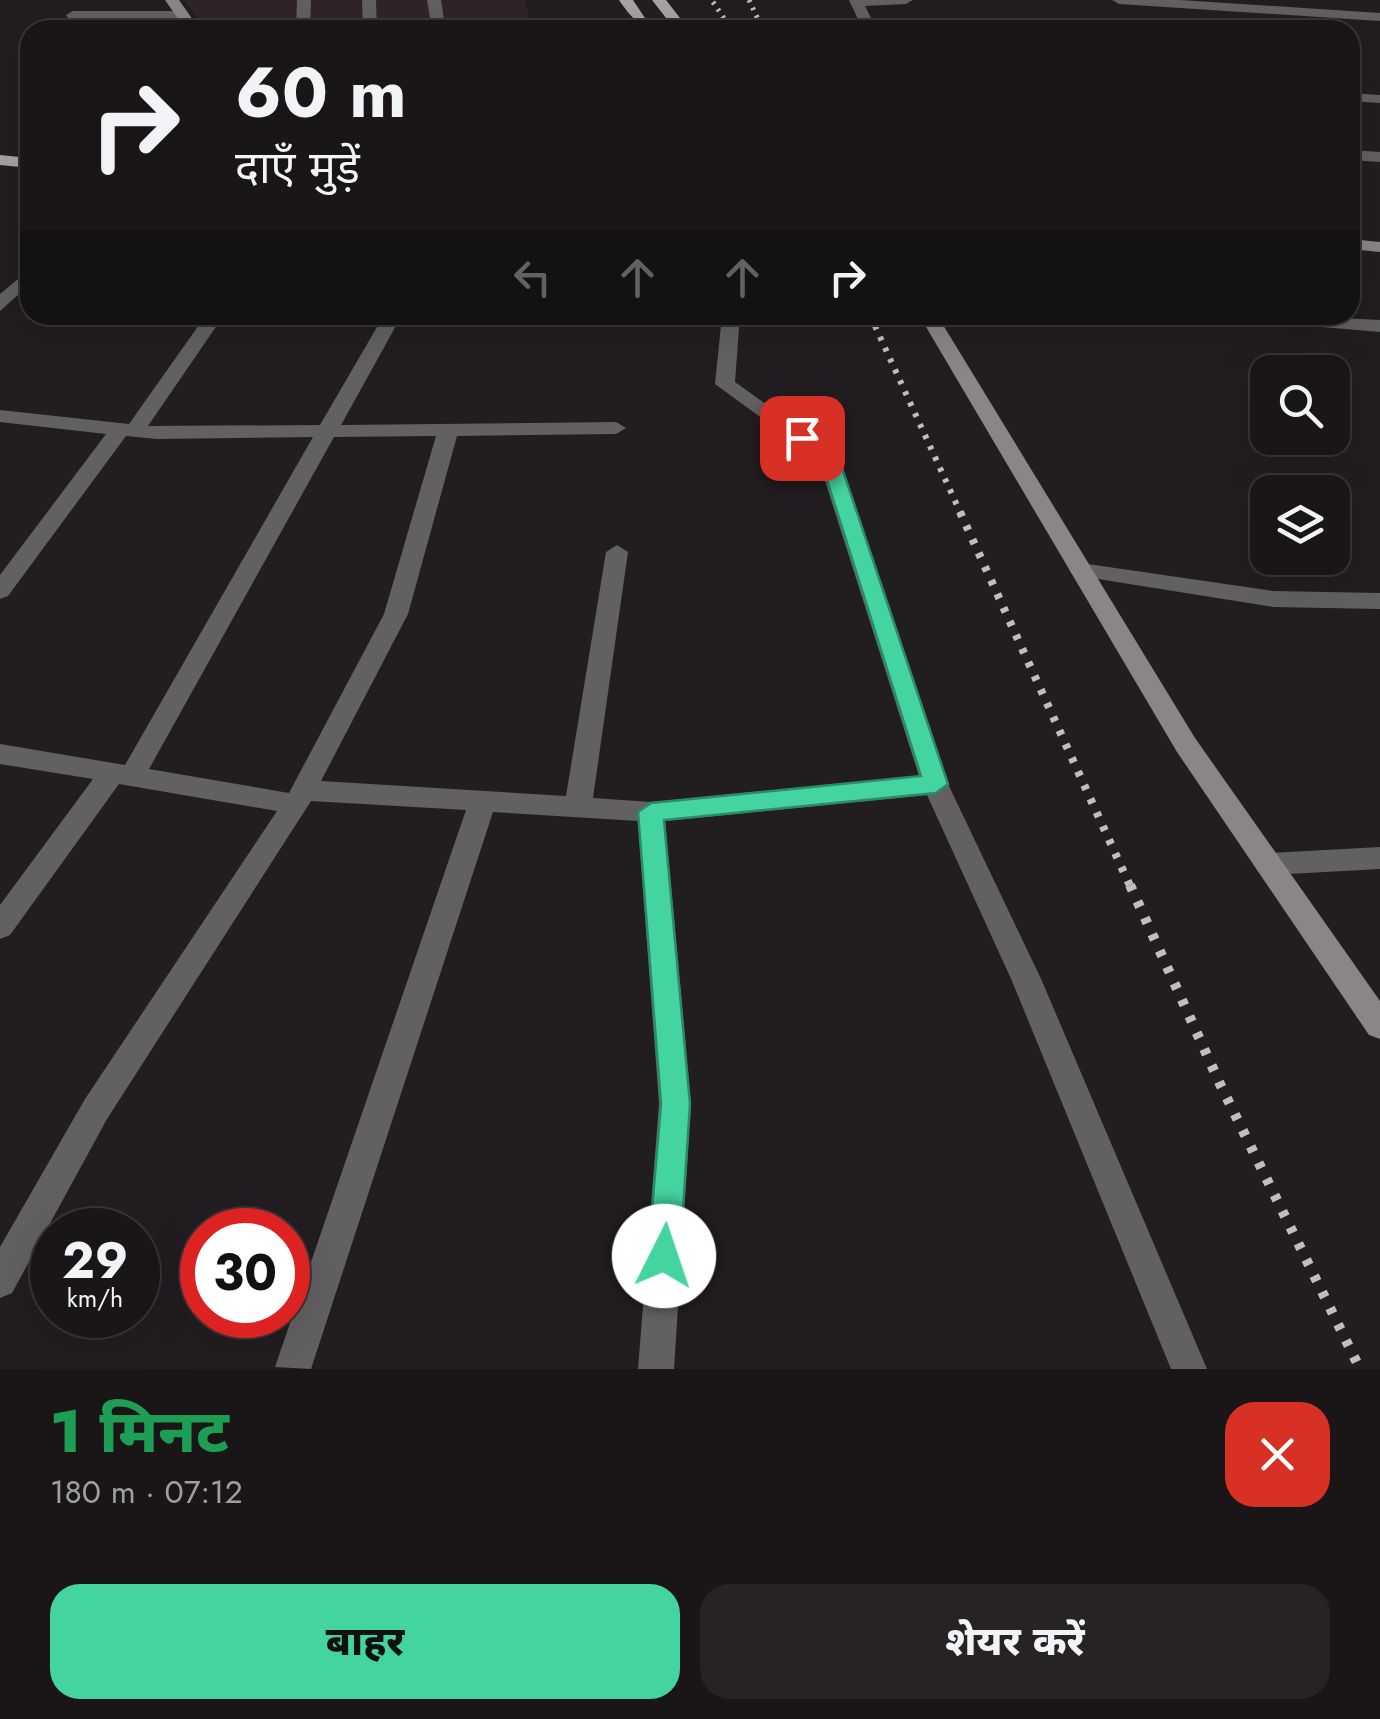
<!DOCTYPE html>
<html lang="hi">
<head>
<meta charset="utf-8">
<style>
	:root { --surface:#1a1618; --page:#272325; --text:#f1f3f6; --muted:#9f9fa2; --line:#383537; --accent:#44d4a0 }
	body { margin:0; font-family:Jost,"Noto Sans Devanagari",sans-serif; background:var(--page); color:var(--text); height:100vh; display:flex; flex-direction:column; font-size:38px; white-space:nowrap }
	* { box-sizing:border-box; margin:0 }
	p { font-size:32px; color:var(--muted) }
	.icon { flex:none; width:55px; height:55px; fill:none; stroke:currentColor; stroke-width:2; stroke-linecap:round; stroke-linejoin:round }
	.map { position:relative; height:1369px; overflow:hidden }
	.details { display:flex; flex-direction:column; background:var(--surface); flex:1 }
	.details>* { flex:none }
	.hud { position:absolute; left:20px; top:20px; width:1340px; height:305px; border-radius:30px; box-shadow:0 10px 40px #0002,0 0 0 2px var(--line); background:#1a1618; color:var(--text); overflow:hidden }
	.fabs { position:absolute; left:1250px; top:355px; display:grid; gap:20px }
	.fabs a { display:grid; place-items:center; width:100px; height:100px; border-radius:20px; background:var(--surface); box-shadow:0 10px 40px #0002,0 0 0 2px var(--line); font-size:50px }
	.speed { position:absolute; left:30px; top:1208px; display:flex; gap:20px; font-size:50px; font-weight:700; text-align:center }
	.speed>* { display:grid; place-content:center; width:130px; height:130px; border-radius:50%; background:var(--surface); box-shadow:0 10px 40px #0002,0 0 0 2px var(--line); line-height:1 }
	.speed small { font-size:25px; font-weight:400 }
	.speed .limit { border:15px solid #d22; background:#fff; color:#111 }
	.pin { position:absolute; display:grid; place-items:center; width:85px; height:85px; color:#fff; margin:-42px; border-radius:20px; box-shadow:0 5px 15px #0006 }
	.me { position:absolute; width:110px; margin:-55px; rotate:4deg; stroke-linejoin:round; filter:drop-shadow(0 0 8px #0008) }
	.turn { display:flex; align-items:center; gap:35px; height:210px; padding:0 50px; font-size:45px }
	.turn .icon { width:130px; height:130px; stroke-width:2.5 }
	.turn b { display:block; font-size:70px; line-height:85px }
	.lanes { display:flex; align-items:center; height:95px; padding:0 50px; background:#0003; justify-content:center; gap:50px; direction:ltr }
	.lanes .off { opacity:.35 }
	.round { display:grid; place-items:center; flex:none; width:105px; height:105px; border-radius:30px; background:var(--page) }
	.head { display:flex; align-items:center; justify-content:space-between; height:170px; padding:0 50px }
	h1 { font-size:60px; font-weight:800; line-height:75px; color:#1e9e55 }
	.action { display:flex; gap:20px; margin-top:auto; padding:20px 50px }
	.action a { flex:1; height:115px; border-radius:30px; background:var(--accent); color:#111; font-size:40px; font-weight:800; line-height:115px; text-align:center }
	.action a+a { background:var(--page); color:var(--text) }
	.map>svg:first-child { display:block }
	.built { fill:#2f242a }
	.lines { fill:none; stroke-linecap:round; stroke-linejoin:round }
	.lane { fill:#636061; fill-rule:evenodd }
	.street { fill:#636061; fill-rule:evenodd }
	.secondary { fill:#8a8588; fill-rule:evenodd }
	.primary { fill:#a9a2a5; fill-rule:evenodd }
	.rail-far3 { stroke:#c2bec0; stroke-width:5; stroke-dasharray:2.5 6; stroke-linecap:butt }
	.rail-far2 { stroke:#c2bec0; stroke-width:6; stroke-dasharray:4 8; stroke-linecap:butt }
	.rail-far1 { stroke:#c2bec0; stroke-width:8; stroke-dasharray:5 10; stroke-linecap:butt }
	.rail { stroke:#c2bec0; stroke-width:10; stroke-dasharray:6 12; stroke-linecap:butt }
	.route { fill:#44d4a0; stroke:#2c8a68; stroke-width:2.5 }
</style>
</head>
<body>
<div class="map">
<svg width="1380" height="1369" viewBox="0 0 1380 1369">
	<rect width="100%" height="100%" fill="#221d20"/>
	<path class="built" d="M184,0H525L533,30H207Z"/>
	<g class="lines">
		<g class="lane">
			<path d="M297,0H311L310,30H296Z"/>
			<path d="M362,0H376L377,30H363Z"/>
			<path d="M427,0H441L445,26H483L490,30H432Z"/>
		</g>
		<g class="street">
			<path d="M849,0H913L906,4L865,6L877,30H863Z"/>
			<path d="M1112,0H1180L1380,13V21L1119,4Z"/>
			<path d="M73,11H182L189,15L182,19L68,18L66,15Z"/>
			<path d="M1350,93L1380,95V103L1350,101Z"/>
			<path d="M1350,150L1380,152V162L1350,160Z"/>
			<path d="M30,269V284L0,311V294Z"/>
			<path d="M206,315H224L148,426L320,425L384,315H402L341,425L616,422L626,428L616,434L457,436L408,614L321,781L566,796L606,552L617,545L628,552L593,798L651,802L919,776L818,459L715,384L722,315H740L735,382L839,456L948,784L1042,981L1207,1369H1171L1012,981L927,795L665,821L691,1104L674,1369H638L659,1104L638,821L493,812L311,1369L275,1367L466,810L311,801L107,1119L12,1293L0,1298V1247L85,1099L277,811L119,784L10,935L0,939V905L93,779L0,764V744L125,765L313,437L157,439L126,436L8,596L0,599V575L106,434L0,422V410L129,424ZM436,436L384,614L289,793L149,769L334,437Z"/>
			<path d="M1280,315L1380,320V332L1287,324L1280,322Z"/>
			<path d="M1081,563L1273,591L1380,593V609L1273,607L1073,575L1069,570L1073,565Z"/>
			<path d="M1380,847V869L1268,875L1258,872L1254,864L1258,856L1268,853Z"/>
		</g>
		<g class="secondary">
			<path d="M165,0H179L200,30H186Z"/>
			<path d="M1350,239L1380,242V252L1350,249Z"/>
			<path d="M919,315H937L1195,738L1380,1001V1039L1369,1035L1177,752Z"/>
		</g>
		<g class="primary">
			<path d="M619,0H633L645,18L661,24L666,18L652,0H666L680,18L670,30C643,30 634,22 619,0Z"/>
			<path d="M0,155L30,158V168L0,165Z"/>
		</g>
		<g class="rail-far3">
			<path d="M749,0L763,30"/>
			<path d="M713,2L732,30"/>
		</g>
		<path class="rail-far2" d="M870,315L961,514"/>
		<path class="rail-far1" d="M960,512L1131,888"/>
		<path class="rail" d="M1130,885L1220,1084L1360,1369"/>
	</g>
	<path class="route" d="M802,432L838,456L948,784L936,793L664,820L690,1104L680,1256L675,1266L664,1271L653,1266L648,1256L661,1104L638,812L651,803L921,776L820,458L793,438Z"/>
</svg>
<div class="fabs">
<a><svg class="icon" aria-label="search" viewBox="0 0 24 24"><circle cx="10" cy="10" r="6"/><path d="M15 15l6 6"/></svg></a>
<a><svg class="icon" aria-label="layers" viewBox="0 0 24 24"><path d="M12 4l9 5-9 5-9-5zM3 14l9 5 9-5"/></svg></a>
</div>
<div class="speed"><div>29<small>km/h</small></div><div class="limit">30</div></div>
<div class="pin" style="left:802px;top:438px;background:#d93025"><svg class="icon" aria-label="arrive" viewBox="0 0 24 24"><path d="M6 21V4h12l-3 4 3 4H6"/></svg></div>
<svg class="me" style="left:664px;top:1256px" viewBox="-20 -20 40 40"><circle r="19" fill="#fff"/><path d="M0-13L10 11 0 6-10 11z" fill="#44d4a0"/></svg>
<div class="hud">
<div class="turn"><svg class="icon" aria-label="right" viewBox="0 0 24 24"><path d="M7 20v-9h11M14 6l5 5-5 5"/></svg><div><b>60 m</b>दाएँ मुड़ें</div></div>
<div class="lanes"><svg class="icon off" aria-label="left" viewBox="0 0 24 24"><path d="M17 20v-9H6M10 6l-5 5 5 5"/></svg><svg class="icon off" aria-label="ahead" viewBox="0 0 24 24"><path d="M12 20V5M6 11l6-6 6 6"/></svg><svg class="icon off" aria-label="ahead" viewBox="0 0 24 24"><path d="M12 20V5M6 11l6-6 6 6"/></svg><svg class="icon" aria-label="right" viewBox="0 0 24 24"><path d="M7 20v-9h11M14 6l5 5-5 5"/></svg></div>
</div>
</div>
<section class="details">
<div class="head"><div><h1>1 मिनट</h1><p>180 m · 07:12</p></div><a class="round" style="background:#d93025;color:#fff"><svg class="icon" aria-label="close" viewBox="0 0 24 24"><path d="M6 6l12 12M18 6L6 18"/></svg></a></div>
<div class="action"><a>बाहर</a><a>शेयर करें</a></div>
</section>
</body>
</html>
